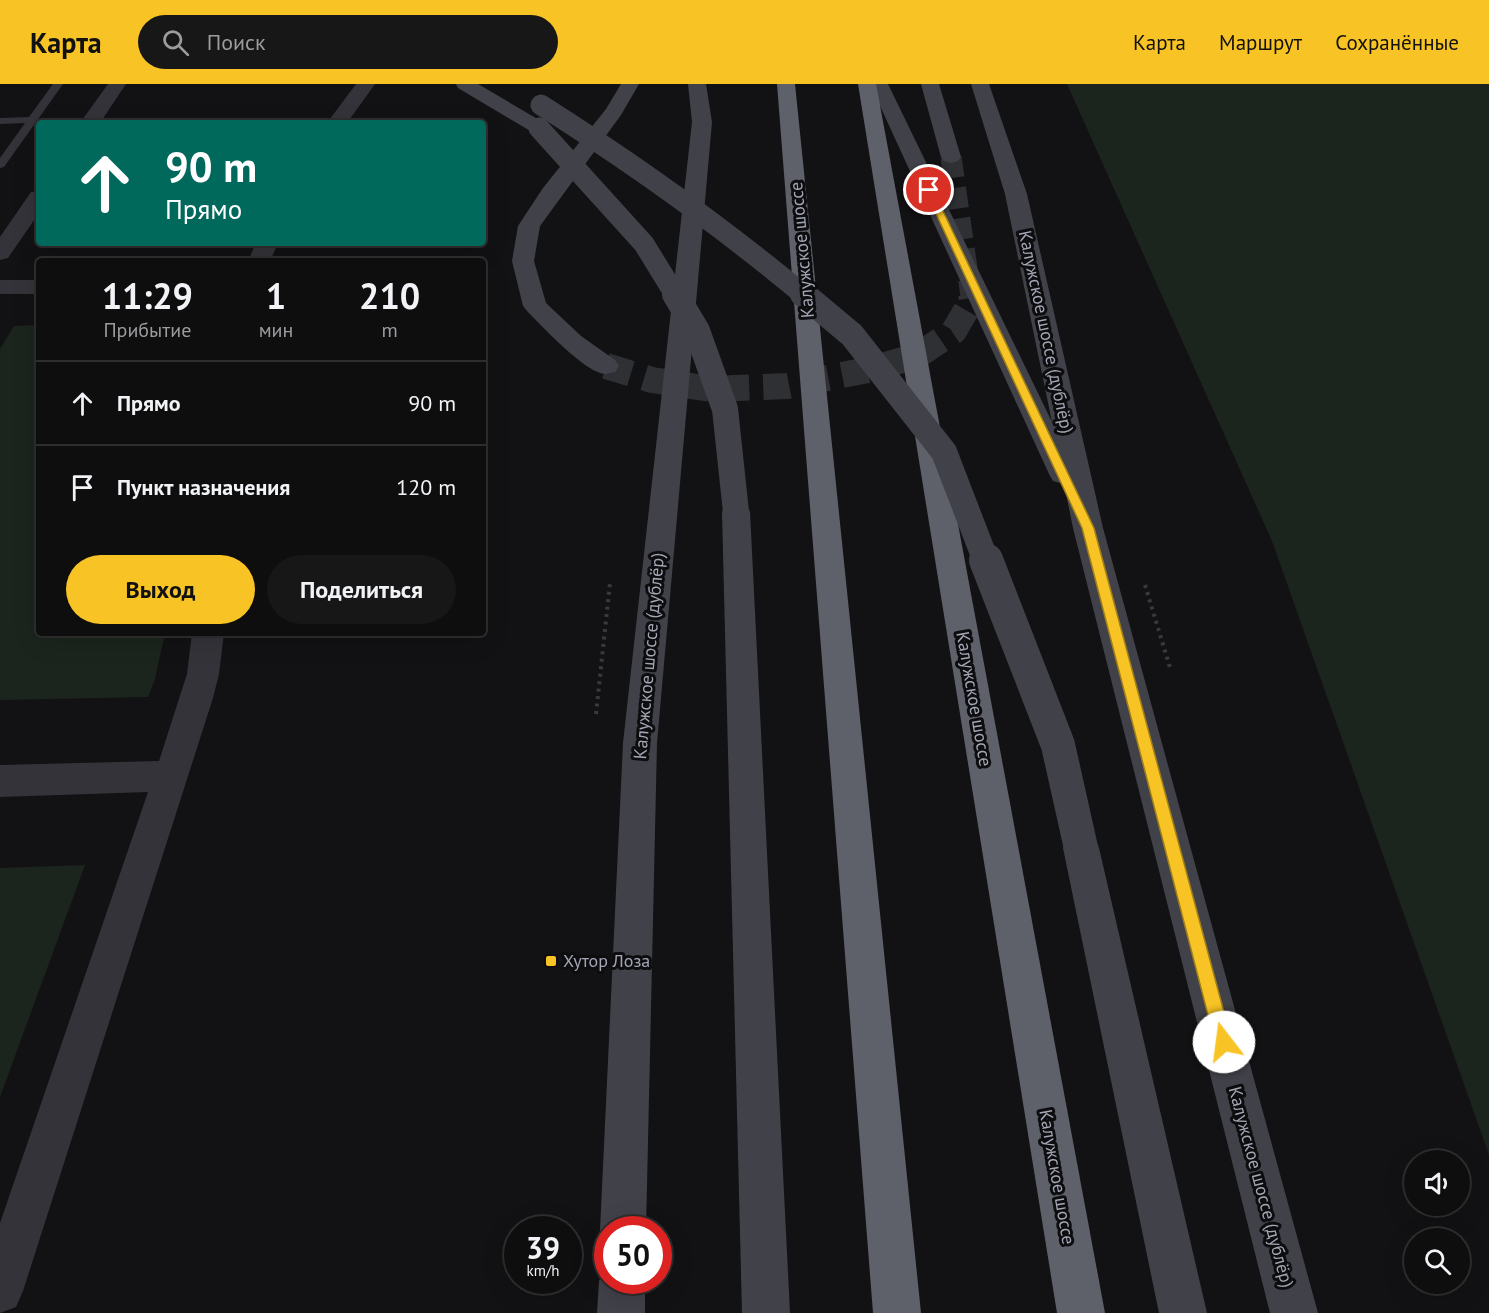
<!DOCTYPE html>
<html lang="ru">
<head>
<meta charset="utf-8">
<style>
	:root { --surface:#0e0e0f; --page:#171718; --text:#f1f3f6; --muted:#9b9c9e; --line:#2e2e2f; --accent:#f8c425 }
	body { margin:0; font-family:"PT Sans",sans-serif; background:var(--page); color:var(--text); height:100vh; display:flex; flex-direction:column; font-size:22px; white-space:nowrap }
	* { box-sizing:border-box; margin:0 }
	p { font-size:20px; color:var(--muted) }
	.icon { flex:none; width:33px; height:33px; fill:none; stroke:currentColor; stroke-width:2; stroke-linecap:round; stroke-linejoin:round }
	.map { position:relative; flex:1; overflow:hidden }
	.details { position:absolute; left:36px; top:174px; width:450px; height:378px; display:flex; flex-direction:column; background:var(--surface); border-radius:6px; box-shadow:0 6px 24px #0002,0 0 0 2px var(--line) }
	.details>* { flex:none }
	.guide { position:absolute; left:36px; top:36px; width:450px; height:126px; border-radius:6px; box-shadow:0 6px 24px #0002,0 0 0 2px var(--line); background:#00695c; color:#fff; overflow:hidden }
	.controls { position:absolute; left:1404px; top:1066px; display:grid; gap:12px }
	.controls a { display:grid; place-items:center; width:66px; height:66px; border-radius:50%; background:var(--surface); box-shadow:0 6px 24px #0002,0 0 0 2px var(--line); font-size:30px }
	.speed { position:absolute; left:504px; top:1132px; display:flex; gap:12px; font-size:30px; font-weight:700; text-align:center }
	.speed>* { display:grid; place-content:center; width:78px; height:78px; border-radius:50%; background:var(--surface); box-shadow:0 6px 24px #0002,0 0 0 2px var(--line); line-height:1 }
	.speed small { font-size:15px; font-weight:400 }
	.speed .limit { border:9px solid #d22; background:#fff; color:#111 }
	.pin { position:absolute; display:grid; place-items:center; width:51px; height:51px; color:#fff; margin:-26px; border:3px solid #fff; border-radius:50%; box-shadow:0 2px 6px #0007 }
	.me { position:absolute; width:66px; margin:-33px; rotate:345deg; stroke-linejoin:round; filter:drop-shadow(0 0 4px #0008) }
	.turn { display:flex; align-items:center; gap:21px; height:126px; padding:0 30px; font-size:27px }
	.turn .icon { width:78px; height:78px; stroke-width:2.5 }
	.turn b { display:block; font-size:42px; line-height:51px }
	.eta { display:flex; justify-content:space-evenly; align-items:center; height:102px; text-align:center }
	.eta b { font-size:36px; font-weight:800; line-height:42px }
	.button { display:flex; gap:12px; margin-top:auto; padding:12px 30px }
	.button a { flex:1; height:69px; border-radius:36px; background:var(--accent); color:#111; font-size:24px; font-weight:800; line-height:69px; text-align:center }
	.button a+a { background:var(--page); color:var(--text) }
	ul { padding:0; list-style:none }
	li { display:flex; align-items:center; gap:18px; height:84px; padding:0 30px; border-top:2px solid var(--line) }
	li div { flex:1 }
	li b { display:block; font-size:22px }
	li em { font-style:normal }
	header { display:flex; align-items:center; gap:36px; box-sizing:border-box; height:84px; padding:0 30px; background:var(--accent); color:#111 }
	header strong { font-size:28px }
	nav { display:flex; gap:33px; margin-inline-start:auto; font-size:21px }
	.search { width:420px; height:54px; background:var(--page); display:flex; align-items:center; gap:15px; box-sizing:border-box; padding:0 21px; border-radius:33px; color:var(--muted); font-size:22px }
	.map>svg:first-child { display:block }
	.green { fill:#1c241e }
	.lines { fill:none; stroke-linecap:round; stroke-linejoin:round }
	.secondary-tunnel-far1 { stroke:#2f3034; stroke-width:21; stroke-dasharray:21 10; stroke-linecap:butt }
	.secondary-tunnel { stroke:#2f3034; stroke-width:26; stroke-dasharray:26 14; stroke-linecap:butt }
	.path { stroke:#393a40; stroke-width:4; stroke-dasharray:3 4.5; stroke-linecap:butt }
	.lane { fill:#333339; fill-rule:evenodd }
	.street { fill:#333339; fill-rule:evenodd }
	.secondary { fill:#414249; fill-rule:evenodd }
	.highway { fill:#5f616a; fill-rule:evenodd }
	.secondary-bridge-far2 { stroke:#414249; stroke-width:21 }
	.secondary-bridge-far1 { stroke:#414249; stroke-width:26 }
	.secondary-bridge { stroke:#414249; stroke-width:34 }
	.route { fill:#f8c425; stroke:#a17f18; stroke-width:1.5 }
	.poi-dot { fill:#f8c425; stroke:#0d0d0f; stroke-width:2 }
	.labels { text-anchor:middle; stroke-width:6; stroke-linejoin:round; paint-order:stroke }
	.street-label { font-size:18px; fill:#a3a7b5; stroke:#0d0d0f }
	.poi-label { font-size:18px; fill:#a3a7b5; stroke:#0d0d0f; text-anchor:start }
</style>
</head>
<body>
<header>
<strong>Карта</strong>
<div class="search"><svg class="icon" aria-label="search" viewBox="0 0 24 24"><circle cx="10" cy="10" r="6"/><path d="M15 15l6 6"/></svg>Поиск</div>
<nav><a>Карта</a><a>Маршрут</a><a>Сохранённые</a></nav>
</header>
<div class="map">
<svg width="1489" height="1229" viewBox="0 0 1489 1229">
	<rect width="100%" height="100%" fill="#121214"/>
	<g class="green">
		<path d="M1067,0H1489V1071L1272,457Z"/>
		<path d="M39,241V549H165L155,595L148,613L0,616V265L14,242Z"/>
		<path d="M85,781L0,1013V784Z"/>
	</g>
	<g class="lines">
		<path class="secondary-tunnel-far1" d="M951,73L971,212"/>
		<path class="secondary-tunnel" d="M606,282L652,296L711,305L787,302L868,286L917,272L954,247L972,216L971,210"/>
		<g class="path">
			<path d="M1145,501L1171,587"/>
			<path d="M596,630L610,499"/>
		</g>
		<path class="lane" d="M53,0H63L4,83L0,84V74L25,39L0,40V34L29,33Z"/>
		<g class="street">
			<path d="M108,0H126L100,39H80Z"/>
			<path d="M356,0H375L347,39H327Z"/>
			<path d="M39,107V129L8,174L0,176V153L31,108Z"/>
			<path d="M256,159H278L270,177H248Z"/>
			<rect x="0" y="196" width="39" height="14"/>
			<path d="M192,549H224L219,590L213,614L23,1207L16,1223L0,1229V1139L148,708L0,713V681L159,677L187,590Z"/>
		</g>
		<g class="secondary">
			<path d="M456,0H478L546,40L549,44L546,48H532L458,4Z"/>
			<path d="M621,0H639L621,31L540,142L534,177L546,219L581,252L615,276L619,282L615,288C614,288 607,290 606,290C586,290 541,241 527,227L523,222L512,177L518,142L543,104L606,25Z"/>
			<path d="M688,0H706L712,38L657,659L646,1146H608V1162L600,1146L623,659L692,38Z"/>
			<path d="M870,0H888L1052,338L1005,110L971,0H989L1027,110L1103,444L1318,1229H1270L1073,444L1064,400L1053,397L1049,390Z"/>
			<path d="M921,0H939L961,73L958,77L951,79L944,77L941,73Z"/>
			<path d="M736,417L746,420L750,428L790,1229H742L722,428L726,420Z"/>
			<path d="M1081,747L1094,752L1099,764L1207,1229H1159L1063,764L1068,752Z"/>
			<path d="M608,1180V1197H645V1229H597L599,1197Z"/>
		</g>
		<g class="highway">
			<path d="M777,0H795L921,1229H873Z"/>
			<path d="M858,0H876L1105,1229H1057Z"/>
		</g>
		<g class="secondary-bridge-far2">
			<path d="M541,21C634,80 720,141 805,212"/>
			<path d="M539,44L644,160L676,212"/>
		</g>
		<g class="secondary-bridge-far1">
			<path d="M675,210L697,247L725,325L736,428"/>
			<path d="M803,210L852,251L944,368L986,477"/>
		</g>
		<path class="secondary-bridge" d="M986,476L1058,661L1081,764"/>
	</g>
	<path class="route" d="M929,103L933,106L1094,444L1232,958L1230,964L1224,966L1218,964L1215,958L1082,444L925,106Z"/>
	<rect class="poi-dot" x="545" y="871" width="12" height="12" rx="3"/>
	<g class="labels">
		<g class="street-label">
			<text transform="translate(802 166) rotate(-95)" y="6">Калужское шоссе</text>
			<text transform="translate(1046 248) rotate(78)" y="6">Калужское шоссе (дублёр)</text>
			<text transform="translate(649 572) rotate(-85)" y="6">Калужское шоссе (дублёр)</text>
			<text transform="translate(974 615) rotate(80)" y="6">Калужское шоссе</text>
			<text transform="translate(1057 1093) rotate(80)" y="6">Калужское шоссе</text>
			<text transform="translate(1261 1103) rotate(75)" y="6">Калужское шоссе (дублёр)</text>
		</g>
		<g class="poi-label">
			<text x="563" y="883">Хутор Лоза</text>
		</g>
	</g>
</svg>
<div class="controls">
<a><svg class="icon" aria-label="sound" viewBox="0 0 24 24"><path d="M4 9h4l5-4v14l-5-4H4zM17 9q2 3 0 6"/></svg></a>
<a><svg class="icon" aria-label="search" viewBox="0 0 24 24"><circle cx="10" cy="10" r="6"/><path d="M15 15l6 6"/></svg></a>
</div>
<div class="speed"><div>39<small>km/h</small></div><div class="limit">50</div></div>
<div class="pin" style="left:929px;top:106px;background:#d93025"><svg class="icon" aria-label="arrive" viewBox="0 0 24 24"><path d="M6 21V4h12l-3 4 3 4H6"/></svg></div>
<svg class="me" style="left:1224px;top:958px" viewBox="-20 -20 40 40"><circle r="19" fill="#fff"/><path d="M0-13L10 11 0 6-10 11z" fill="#f8c425"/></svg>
<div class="guide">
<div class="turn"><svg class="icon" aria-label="ahead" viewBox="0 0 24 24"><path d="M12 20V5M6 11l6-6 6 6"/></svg><div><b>90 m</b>Прямо</div></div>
</div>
<section class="details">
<div class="eta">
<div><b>11:29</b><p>Прибытие</p></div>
<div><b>1</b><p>мин</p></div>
<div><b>210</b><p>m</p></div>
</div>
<ul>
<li><svg class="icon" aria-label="ahead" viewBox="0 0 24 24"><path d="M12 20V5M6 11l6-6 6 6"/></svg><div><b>Прямо</b></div><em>90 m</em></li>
<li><svg class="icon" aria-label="arrive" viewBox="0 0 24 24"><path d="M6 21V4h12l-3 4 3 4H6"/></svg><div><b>Пункт назначения</b></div><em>120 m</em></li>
</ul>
<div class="button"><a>Выход</a><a>Поделиться</a></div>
</section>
</div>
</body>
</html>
